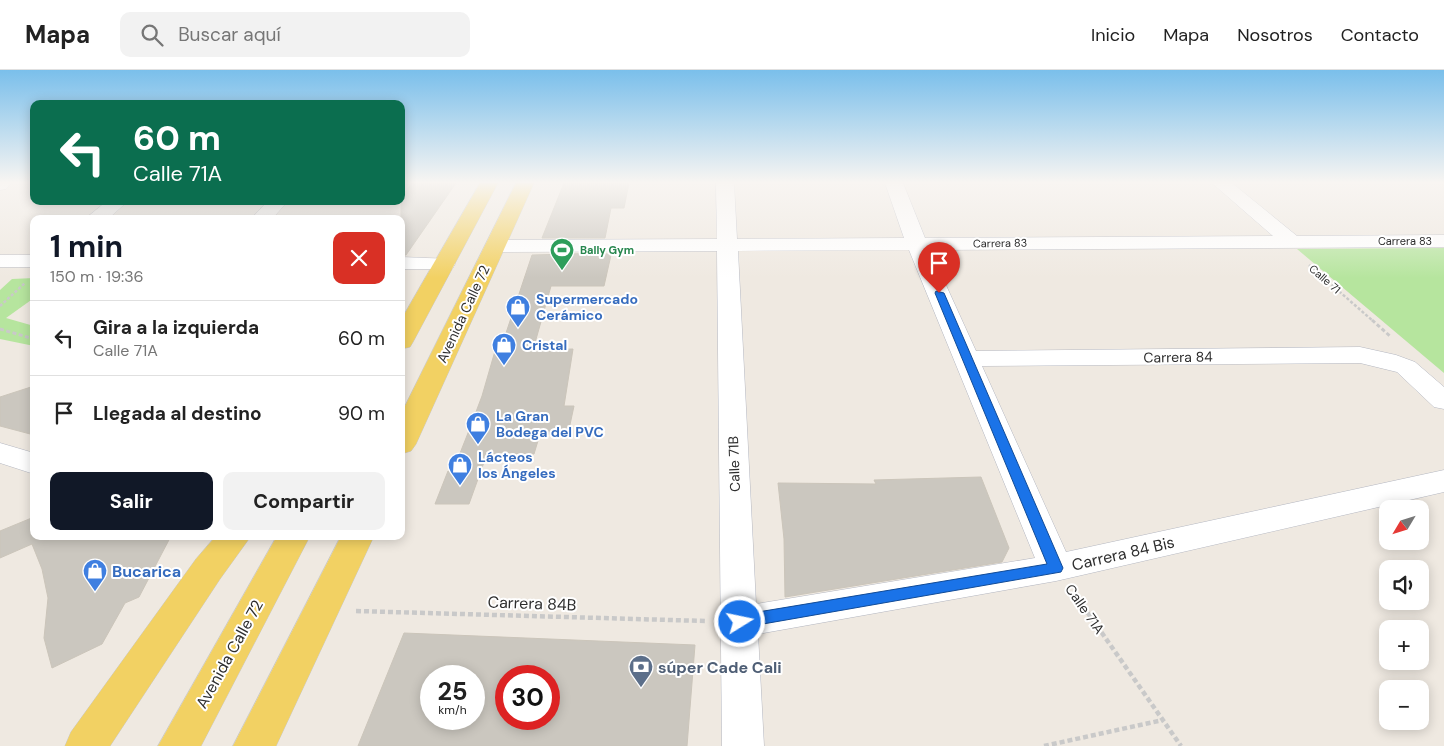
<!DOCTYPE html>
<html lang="es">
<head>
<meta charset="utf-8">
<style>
	:root { --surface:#fff; --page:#f2f2f2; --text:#222; --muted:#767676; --line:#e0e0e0; --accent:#111827 }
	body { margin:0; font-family:"DM Sans",sans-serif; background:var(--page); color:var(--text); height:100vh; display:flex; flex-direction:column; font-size:19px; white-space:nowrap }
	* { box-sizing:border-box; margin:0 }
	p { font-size:16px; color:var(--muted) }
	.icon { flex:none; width:28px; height:28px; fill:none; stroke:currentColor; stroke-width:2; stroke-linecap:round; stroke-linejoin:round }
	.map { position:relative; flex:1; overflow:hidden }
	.panel { position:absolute; left:30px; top:145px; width:375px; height:325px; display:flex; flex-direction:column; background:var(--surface); border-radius:10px; box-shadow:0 2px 12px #0003 }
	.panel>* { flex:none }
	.top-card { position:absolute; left:30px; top:30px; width:375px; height:105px; border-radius:10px; box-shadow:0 2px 12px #0003; background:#0b6e4f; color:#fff; overflow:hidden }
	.needle { width:32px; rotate:232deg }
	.tools { position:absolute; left:1379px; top:430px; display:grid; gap:10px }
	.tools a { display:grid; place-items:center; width:50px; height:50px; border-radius:10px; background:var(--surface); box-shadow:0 2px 12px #0003; font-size:25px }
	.speed { position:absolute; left:420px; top:595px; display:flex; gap:10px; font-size:25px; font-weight:700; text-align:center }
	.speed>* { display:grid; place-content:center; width:65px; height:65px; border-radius:50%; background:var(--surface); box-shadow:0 2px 12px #0003; line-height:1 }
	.speed small { font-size:12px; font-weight:400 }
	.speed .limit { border:8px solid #d22; background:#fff; color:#111 }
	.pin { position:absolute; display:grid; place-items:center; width:42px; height:42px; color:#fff; margin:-51px -21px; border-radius:50% 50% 50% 0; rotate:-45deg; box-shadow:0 0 5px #0007 }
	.pin .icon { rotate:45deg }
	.me { position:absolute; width:55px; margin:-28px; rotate:80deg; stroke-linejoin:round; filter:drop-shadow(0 0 4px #0008) }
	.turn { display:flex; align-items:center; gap:18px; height:105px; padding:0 20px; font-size:22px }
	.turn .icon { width:65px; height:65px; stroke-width:2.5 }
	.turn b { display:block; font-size:35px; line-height:42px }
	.round { display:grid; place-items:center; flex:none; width:52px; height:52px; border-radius:10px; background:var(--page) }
	.headline { display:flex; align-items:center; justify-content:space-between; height:85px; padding:0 20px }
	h1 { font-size:30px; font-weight:700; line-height:38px; color:var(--accent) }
	.primary-button { display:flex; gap:10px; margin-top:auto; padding:10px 20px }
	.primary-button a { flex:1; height:58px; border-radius:10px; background:var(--accent); color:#fff; font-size:20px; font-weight:700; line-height:58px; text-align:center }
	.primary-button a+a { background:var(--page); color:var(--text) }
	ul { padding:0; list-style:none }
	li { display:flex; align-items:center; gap:15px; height:75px; padding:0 20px; border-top:1px solid var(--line) }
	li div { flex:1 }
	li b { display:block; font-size:19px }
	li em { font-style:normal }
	header { display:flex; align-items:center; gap:30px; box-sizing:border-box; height:70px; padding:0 25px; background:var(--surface); border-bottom:1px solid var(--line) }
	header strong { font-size:24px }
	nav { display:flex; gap:28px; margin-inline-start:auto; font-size:18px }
	.search { width:350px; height:45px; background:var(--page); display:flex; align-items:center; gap:12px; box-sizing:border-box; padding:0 18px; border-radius:10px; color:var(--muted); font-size:19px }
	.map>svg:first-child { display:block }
	.green { fill:#b6e59e }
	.building { fill:#cbc7bf; stroke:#cbc5ba; fill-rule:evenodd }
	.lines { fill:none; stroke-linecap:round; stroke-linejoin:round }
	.minor-casing { stroke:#b4b7c1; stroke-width:1 }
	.major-casing { stroke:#c9c9c9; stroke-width:1 }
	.path-far2 { stroke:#c9c9c9; stroke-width:2.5; stroke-dasharray:3 2; stroke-linecap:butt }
	.path-far1 { stroke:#c9c9c9; stroke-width:3; stroke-dasharray:4 2.5; stroke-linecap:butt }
	.path { stroke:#c9c9c9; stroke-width:4.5; stroke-dasharray:5 3; stroke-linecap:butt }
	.minor { fill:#fff; fill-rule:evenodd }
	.major { fill:#f2d163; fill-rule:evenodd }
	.route { fill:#1a73e8; stroke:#114b97 }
	.labels { text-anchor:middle; stroke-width:4; stroke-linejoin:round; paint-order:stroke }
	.far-street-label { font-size:11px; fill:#2e2e2e; stroke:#fff }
	.far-leisure-label { font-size:11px; font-weight:bold; fill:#27864d; stroke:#fff; text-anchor:start }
	.shop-label { font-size:14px; font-weight:bold; fill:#366cbe; stroke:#fff; text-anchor:start }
	.street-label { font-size:14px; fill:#2e2e2e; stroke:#fff }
	.near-street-label { font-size:16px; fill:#2e2e2e; stroke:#fff }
	.near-shop-label { font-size:16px; font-weight:bold; fill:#366cbe; stroke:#fff; text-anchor:start }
	.near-service-label { font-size:16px; font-weight:bold; fill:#4e5e75; stroke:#fff; text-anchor:start }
</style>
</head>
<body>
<header>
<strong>Mapa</strong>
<div class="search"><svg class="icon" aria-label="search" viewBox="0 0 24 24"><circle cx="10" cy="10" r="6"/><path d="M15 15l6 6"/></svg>Buscar aquí</div>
<nav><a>Inicio</a><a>Mapa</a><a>Nosotros</a><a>Contacto</a></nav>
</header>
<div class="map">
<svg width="1444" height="676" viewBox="0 0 1444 676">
	<rect width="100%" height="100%" fill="#efe9e1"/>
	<g class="green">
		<path d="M1444,178V303L1297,179Z"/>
		<path d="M34,208V228L6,248L34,256V276L0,269V220L12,209Z"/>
	</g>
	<g class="building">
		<path d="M412,113H456L406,185H401V128Z"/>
		<path d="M564,113H629L624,138H611L605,168H542Z"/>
		<path d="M603,183L611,185L604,216H551L533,280L573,279L564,336H574L568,364H540L534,384H487L469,434H435L448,401H453L468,363L482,326L495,281H500L532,185Z"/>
		<path d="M34,316V365L0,356V327Z"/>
		<path d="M981,407L1009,478L1002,492L785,527L784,469L778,413L876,414L874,410Z"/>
		<path d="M34,447V466H171L139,527L125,533L102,574L52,598L44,568L48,528L42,499L32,474L0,488V461Z"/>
		<path d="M404,563L695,575L687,676H358ZM431,606H474V649H431ZM506,606H549V649H506Z"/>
	</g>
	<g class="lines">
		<defs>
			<g id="minor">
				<path d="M0,113H12L6,119L0,120Z"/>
				<path d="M716,113H734L737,169L904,168L885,113H903L925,168L1273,166L1212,113H1232L1297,166L1444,165V177L930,180L976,281L1360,277L1396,285L1415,292L1444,317V339L1434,337L1397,302L1360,293L982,296L1066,482L1444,400V422L1056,511L758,564L764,676H722L717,181L495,182L488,180L485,176L488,172L495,170L717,169ZM909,180L1035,488L756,534L738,181Z"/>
				<path d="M107,131H128L108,149H85Z"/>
				<path d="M268,131H288L272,149H251Z"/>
				<rect x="0" y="185" width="34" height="12"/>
				<path d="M401,187L452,189L455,194L452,199H401Z"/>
				<path d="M0,373L34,383V404L0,393Z"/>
			</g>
			<g id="major">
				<path d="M480,113H498L413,272L410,277L401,279V250Z"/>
				<path d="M516,113H534L416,374L411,381L401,384V344Z"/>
				<path d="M216,466H251L220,509L110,676H65L71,662L196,489Z"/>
				<path d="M277,466H310L201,676H158Z"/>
				<path d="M341,466H374L276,676H233Z"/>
			</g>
		</defs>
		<use href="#minor" class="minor-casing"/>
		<use href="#major" class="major-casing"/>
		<g class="path-far2">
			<path d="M1309,195L1373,251"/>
			<path d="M0,236L25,213"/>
		</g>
		<g class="path-far1">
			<path d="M1372,250L1391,267"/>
			<path d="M0,259L34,269"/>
		</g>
		<g class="path">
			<path d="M1074,523L1181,676"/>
			<path d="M356,541L705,551"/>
			<path d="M1044,676L1163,650"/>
		</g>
		<use href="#minor" class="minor"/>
		<use href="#major" class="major"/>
	</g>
	<linearGradient id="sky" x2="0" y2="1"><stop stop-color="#7abfeb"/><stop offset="0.54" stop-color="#f8f5f2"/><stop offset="1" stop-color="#f8f5f2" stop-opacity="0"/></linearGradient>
	<rect width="1444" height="208" fill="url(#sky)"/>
	<path class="route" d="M936,221L944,223L1063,498L1061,502L740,558L735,556L733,552L735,547L740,545L1047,494L935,223Z"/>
	<defs>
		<symbol id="stadium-pin" viewBox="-11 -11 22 30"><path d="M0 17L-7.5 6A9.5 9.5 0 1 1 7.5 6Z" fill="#2e9e5b" stroke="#fff"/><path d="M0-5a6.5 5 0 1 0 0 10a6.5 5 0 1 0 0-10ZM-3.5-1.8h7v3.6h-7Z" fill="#fff"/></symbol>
		<symbol id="shop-pin" viewBox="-11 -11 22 30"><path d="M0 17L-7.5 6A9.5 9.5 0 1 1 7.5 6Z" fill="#3f7fe0" stroke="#fff"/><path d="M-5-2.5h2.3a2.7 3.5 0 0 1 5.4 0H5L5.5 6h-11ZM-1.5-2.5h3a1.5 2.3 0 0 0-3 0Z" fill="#fff"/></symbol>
		<symbol id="bank-pin" viewBox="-11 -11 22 30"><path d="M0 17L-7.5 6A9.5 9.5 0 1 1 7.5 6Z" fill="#5c6f8a" stroke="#fff"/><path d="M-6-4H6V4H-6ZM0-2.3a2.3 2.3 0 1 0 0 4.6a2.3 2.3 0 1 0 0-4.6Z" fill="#fff"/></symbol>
	</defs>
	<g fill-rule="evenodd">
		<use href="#stadium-pin" x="548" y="166" width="28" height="38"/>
		<use href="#shop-pin" x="504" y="223" width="28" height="38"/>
		<use href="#shop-pin" x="490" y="261" width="28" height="38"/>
		<use href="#shop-pin" x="464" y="340" width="28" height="38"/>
		<use href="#shop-pin" x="446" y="381" width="28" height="38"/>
		<use href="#shop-pin" x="81" y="487" width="28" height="38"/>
		<use href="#bank-pin" x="627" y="583" width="28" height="38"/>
	</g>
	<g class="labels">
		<g class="far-street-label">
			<text x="1405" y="175">Carrera 83</text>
			<text transform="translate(1000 173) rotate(-1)" y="4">Carrera 83</text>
			<text transform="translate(1325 209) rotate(41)" y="4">Calle 71</text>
		</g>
		<g class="far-leisure-label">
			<text x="580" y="184">Bally Gym</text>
		</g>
		<g class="shop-label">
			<text x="536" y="234">Supermercado<tspan x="536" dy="16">Cerámico</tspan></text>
			<text x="522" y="280">Cristal</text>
			<text x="496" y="351">La Gran<tspan x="496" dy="16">Bodega del PVC</tspan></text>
			<text x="478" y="392">Lácteos<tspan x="478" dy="16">los Ángeles</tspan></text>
		</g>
		<g class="street-label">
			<text transform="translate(463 244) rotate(-65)" y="5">Avenida Calle 72</text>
			<text transform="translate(1178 287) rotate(-1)" y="5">Carrera 84</text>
			<text transform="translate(734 394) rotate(-92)" y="5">Calle 71B</text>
			<text transform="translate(1085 539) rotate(55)" y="5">Calle 71A</text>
		</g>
		<g class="near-street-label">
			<text transform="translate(1123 483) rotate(-13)" y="6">Carrera 84 Bis</text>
			<text transform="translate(532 533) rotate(2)" y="6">Carrera 84B</text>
			<text transform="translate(229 584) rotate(-61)" y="6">Avenida Calle 72</text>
		</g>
		<g class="near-shop-label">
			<text x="112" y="507">Bucarica</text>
		</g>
		<g class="near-service-label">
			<text x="658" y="603">súper Cade Cali</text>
		</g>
	</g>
</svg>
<div class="tools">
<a><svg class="needle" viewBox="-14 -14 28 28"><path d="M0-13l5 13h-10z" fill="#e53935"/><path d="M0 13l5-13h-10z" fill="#767676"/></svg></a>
<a><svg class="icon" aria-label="sound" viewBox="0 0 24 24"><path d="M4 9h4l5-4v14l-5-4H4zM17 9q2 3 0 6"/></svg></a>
<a>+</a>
<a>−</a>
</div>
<div class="speed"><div>25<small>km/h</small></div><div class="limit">30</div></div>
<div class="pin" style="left:939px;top:223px;background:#d93025"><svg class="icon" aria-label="arrive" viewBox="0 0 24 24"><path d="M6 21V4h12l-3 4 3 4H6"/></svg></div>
<svg class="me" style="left:740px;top:552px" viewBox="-20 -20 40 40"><circle r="17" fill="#1a73e8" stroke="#fff" stroke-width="3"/><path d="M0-11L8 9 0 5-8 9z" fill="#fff"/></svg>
<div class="top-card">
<div class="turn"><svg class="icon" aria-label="left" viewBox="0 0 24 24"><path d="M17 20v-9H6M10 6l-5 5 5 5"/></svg><div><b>60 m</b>Calle 71A</div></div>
</div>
<section class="panel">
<div class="headline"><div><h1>1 min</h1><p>150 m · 19:36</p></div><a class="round" style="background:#d93025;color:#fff"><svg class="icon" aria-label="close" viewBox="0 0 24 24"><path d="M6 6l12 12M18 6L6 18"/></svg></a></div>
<ul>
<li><svg class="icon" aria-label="left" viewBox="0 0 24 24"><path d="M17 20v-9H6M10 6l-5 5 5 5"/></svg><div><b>Gira a la izquierda</b><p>Calle 71A</p></div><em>60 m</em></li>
<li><svg class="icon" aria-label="arrive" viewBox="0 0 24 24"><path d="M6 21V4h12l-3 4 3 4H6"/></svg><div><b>Llegada al destino</b></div><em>90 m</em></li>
</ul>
<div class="primary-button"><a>Salir</a><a>Compartir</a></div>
</section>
</div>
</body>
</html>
